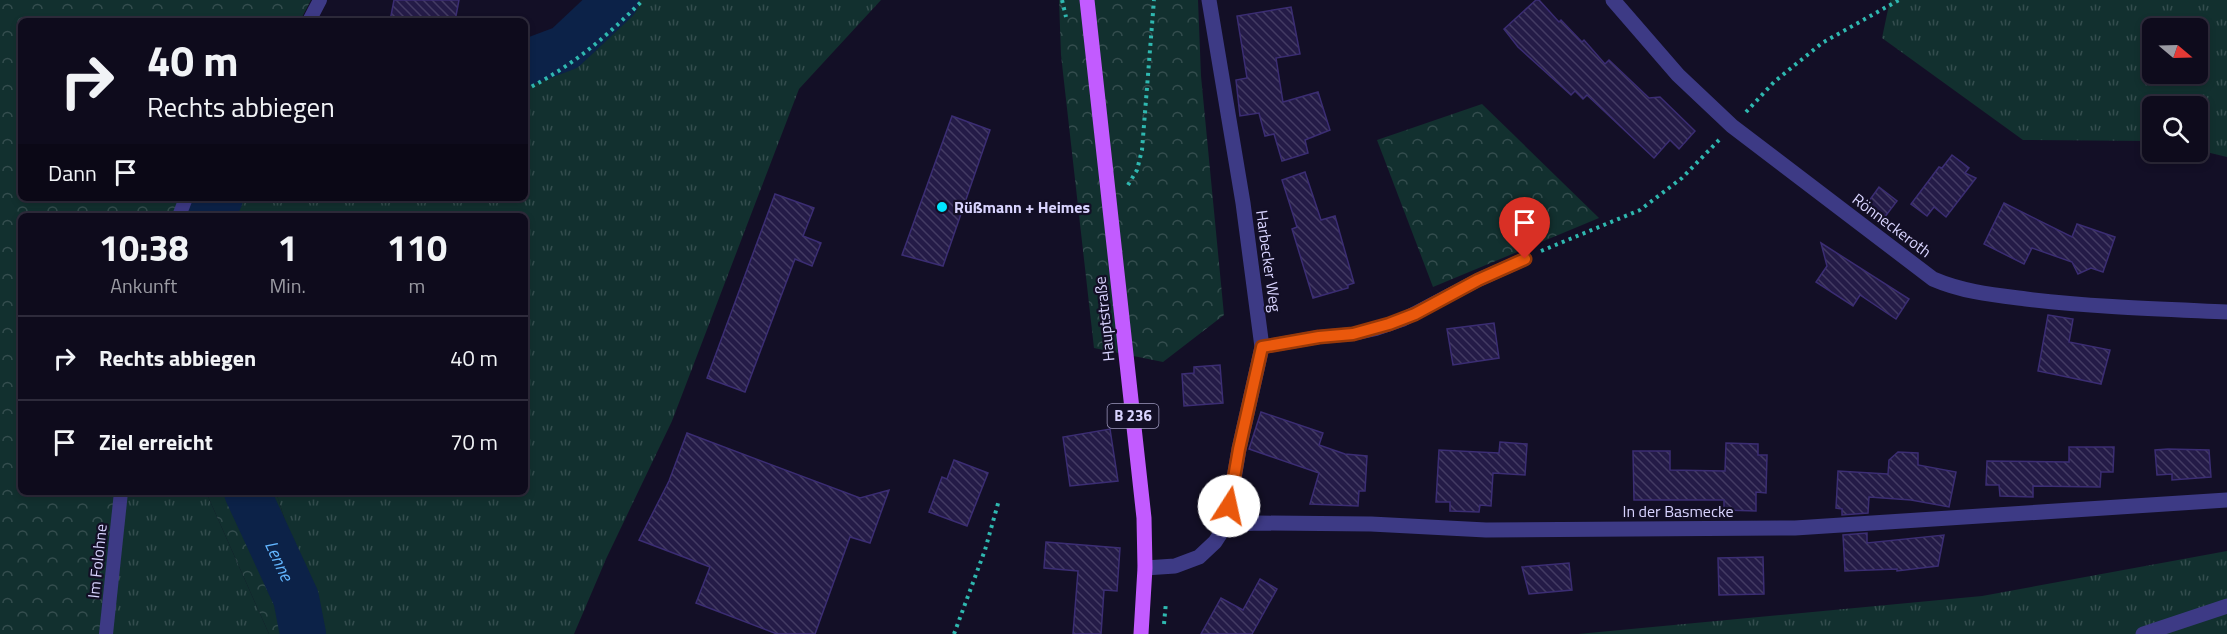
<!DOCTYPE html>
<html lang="de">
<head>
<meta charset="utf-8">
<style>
	:root { --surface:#0e0b1c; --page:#171425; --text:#f1f3f6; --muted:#9b9ba3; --line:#2e2b3b }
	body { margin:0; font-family:"Titillium Web",sans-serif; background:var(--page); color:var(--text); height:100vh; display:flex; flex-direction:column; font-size:22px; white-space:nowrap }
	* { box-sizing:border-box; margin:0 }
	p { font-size:20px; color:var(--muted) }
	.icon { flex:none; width:33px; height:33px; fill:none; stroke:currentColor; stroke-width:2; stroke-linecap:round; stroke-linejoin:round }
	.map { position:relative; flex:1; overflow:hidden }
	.details { position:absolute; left:18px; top:213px; width:510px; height:282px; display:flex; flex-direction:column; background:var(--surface); border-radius:9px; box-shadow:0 3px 9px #0003,0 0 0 2px var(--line) }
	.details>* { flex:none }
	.top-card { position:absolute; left:18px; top:18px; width:510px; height:183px; border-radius:9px; box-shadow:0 3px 9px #0003,0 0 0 2px var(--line); background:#0e0b1c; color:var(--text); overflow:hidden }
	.needle { width:39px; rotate:109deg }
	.buttons { position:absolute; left:2142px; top:18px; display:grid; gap:12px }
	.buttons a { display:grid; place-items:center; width:66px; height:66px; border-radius:9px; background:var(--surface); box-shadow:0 3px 9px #0003,0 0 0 2px var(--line); font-size:30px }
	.pin { position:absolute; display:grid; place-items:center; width:51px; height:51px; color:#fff; margin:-62px -26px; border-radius:50% 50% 50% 0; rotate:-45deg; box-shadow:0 0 6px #0007 }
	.pin .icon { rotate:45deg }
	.me { position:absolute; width:66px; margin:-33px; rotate:10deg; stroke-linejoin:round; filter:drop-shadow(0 0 4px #0008) }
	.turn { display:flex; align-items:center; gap:21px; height:126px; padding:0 30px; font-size:27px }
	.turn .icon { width:78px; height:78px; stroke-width:2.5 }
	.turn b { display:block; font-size:42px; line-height:51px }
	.then { display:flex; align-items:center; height:57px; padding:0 30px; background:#0003; gap:12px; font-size:22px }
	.eta { display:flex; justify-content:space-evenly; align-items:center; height:102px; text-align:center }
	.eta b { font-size:36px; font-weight:700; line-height:42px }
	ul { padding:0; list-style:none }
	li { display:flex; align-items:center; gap:18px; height:84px; padding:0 30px; border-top:2px solid var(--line) }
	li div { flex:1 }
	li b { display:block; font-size:22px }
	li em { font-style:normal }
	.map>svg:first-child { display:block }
	.grass { fill:url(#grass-tufts); fill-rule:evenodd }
	.forest { fill:url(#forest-crowns) }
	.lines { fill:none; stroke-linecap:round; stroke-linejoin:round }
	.river { stroke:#0c2248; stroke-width:46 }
	.building { fill:url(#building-back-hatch); stroke:#3b2d73; stroke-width:1.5 }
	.path { stroke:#2fb8b0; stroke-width:4; stroke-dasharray:3 4.5; stroke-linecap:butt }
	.lane { stroke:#3d3a85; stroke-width:14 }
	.street { stroke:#3d3a85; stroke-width:15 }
	.primary { stroke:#c25bff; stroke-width:15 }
	.route-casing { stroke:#983908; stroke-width:15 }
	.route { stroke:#ea580c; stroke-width:10 }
	.poi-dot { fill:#00e5ff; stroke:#130f26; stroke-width:2 }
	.labels { text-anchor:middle; stroke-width:4.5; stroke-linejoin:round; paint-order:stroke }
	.shield { fill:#130f26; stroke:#9e99be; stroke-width:1.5 }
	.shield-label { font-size:15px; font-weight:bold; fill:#d9d4ff }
	.poi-label { font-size:16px; font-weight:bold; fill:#d9d4ff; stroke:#130f26; text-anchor:start }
	.street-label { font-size:16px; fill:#d9d4ff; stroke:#130f26 }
	.water-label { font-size:18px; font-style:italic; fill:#62b6ff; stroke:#130f26 }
</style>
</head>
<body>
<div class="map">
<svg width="2227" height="634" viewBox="0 0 2227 634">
	<defs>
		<pattern id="grass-tufts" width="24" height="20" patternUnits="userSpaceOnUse" patternTransform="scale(1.5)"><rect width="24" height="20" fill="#12302f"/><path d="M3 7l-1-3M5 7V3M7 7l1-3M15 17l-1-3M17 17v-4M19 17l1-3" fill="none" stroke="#344d4e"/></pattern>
		<pattern id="forest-crowns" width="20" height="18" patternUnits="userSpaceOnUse" patternTransform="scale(1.5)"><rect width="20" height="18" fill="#12302f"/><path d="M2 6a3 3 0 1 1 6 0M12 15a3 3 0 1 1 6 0" fill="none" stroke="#344d4e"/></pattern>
		<pattern id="building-back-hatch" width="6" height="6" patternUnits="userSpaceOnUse" patternTransform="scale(1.5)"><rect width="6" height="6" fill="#241b47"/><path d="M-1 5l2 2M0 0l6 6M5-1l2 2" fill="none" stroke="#433b63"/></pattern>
	</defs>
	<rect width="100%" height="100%" fill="#130f26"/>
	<g class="grass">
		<path d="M640,0H881L799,89L672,421L606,559L574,634H321L276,492H525V216H223L227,198H525V68L563,66Z"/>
		<path d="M1890,0H2227V157L2198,150V106H2152V141L2023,140L1882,38ZM2198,28V74H2152V28Z"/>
		<path d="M121,492H206L269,634H106Z"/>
		<path d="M2227,551V634H1578L1982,596Z"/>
	</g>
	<g class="forest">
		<path d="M0,0H311L300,21H21V198H227L223,216H21V492H121L106,634H0Z"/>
		<path d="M1059,0H1198L1201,76L1224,315L1163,362L1094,348L1061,55Z"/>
		<path d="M1482,104L1599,218L1433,287L1377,140Z"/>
		<path d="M206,492H276L321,634H269Z"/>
	</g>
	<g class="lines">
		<g class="river">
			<path d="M525,63L565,48L616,0"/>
			<path d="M210,216L220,198"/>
			<path id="s1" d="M247,492L296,598L303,634"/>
		</g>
	</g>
	<g class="building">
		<path d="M394,0H459L455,21H390Z"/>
		<path d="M1536,0H1539L1559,22L1561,20L1582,42L1584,40L1605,64L1609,60L1649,98L1660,97L1695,131L1679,149L1670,140L1654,158L1587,95L1583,99L1575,91L1571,95L1518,47L1504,29Z"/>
		<path d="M1291,7L1300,54L1276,58L1283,102L1318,92L1330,130L1305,140L1308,153L1282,161L1274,134L1265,136L1259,113L1240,116L1236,80L1247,78L1237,16Z"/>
		<path d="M952,116L990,130L943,266L902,255Z"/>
		<path d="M1952,155L1969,168L1965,173L1976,178L1946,217L1934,207L1927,216L1911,204L1939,167L1942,168Z"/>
		<path d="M1305,172L1321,220L1335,216L1354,283L1348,285V288L1313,298L1292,229L1297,227L1282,180Z"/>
		<path d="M1879,187L1897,201L1884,218L1866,205Z"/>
		<path d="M775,194L814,208L803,236L821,243L812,266L795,259L745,392L707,378Z"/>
		<path d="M2004,203L2072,237L2077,224L2115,237L2103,272L2091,268L2078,274L2072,262L2032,248L2024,264L1984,244Z"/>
		<path d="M1821,243L1909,299L1896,319L1860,295L1853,306L1816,282L1827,266Z"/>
		<path d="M2048,315L2073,319L2069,342L2110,350L2101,384L2038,371Z"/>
		<path d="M1494,323L1499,358L1453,365L1447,329Z"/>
		<path d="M1220,365L1223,403L1184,406L1182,374L1194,373V367Z"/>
		<path d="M1261,412L1323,433L1319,445L1345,454L1367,456L1365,491H1359L1358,506L1310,504L1319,473L1249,449Z"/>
		<path d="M1110,429L1118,481L1070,486L1063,437Z"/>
		<path d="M687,433L860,498L889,490L870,543L850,537L815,634H777L696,603L710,567L639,540L669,481Z"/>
		<path d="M1500,442L1527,444L1525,475L1493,473L1491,506L1480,505L1479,512L1450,511V502H1436L1439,450L1499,453Z"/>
		<path d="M1726,443L1758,444V455H1767L1766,493L1756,492V511L1724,510V500H1634L1633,451H1670V470L1725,471Z"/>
		<path d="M2069,447H2114L2113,472H2101L2100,487L2033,486V497L2000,496L1999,485H1986L1987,461L2069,462Z"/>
		<path d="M2168,449L2209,450L2211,477L2172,480V474L2157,475L2155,450Z"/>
		<path d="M1898,452L1918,453V465L1956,472L1949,507L1911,500L1869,497L1868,513L1842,515V509L1836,508L1838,471L1888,474L1889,460Z"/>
		<path d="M954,460L988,473L967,526L929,512L942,477L947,479Z"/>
		<path d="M1867,533V543L1944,535L1938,566L1897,571V569L1845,571L1843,535Z"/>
		<path d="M1046,542L1120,548L1117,591L1104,590L1101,634H1073L1078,571L1044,568Z"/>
		<path d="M1763,557L1764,594L1719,595L1718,558Z"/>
		<path d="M1569,563L1572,590L1529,594L1522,567Z"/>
		<path d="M1260,579L1277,589L1252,634H1201L1221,598L1243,610Z"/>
	</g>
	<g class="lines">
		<g class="path">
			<path d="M1062,0L1066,17"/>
			<path d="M525,90C574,65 605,38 643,0"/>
			<path d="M1746,112L1774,82L1822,43L1899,0"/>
			<path d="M1128,185L1137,170L1142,150L1154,0"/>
			<path d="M1541,251L1640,210L1682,178L1720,139"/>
			<path d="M1164,624L1166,602"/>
			<path d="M954,634L985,550L999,500"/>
		</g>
		<g class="lane">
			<path d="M309,21L320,0"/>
			<path d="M179,216L186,198"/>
			<path d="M1262,347L1319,337L1353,334L1376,329L1402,320L1478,280L1525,259"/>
			<path d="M106,634L121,492"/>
		</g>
		<g class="street">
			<path d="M1613,0L1678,75L1732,126L1933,279C1963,292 1994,295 2026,299C2093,307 2160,309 2227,312"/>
			<path d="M1226,525L1257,523L1371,524L1486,530L1795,528L2227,500"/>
			<path d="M1145,568L1175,566L1199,557L1215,542L1226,525L1239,449L1262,347L1243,203L1209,0"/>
			<path d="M2143,634L2227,606"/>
		</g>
		<path class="primary" d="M1087,0L1144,518L1145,568L1141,634"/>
	</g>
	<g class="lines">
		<defs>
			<path id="route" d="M1229,506L1239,449L1262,347L1319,337L1353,334L1389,324L1415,314L1478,280L1525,259"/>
		</defs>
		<use href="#route" class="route-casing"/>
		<use href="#route" class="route"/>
	</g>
	<circle class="poi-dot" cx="942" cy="207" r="6"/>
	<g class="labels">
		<rect class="shield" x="1107.5" y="404" width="51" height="24" rx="4.5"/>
		<g class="shield-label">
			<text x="1133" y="421">B 236</text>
		</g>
		<g class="poi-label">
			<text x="954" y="213">Rüßmann + Heimes</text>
		</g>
		<g class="street-label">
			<text transform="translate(1892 225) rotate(37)" y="6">Rönneckeroth</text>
			<text transform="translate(1269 261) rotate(82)" y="6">Harbecker Weg</text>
			<text transform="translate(1104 319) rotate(-96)" y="6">Hauptstraße</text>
			<text x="1678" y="517">In der Basmecke</text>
			<text transform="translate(97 561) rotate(-84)" y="6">Im Folohne</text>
		</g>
		<g class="water-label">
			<text dy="6" stroke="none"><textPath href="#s1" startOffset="76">Lenne</textPath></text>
		</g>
	</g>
</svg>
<div class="buttons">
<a><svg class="needle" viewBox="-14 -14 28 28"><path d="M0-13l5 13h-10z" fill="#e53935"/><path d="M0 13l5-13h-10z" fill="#9b9ba3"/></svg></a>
<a><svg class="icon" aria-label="search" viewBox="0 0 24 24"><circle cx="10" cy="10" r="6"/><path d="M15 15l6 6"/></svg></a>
</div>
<div class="pin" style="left:1525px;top:259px;background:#d93025"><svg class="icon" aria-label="arrive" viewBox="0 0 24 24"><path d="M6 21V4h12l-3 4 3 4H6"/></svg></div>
<svg class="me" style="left:1229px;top:506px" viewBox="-20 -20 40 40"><circle r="19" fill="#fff"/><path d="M0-13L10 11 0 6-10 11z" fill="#ea580c"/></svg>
<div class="top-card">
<div class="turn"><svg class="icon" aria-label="right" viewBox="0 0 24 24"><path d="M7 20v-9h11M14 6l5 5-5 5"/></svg><div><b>40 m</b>Rechts abbiegen</div></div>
<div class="then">Dann<svg class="icon" aria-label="arrive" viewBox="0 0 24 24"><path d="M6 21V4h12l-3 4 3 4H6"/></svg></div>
</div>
<section class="details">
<div class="eta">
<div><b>10:38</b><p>Ankunft</p></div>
<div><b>1</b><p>Min.</p></div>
<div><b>110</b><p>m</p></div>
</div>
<ul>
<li><svg class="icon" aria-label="right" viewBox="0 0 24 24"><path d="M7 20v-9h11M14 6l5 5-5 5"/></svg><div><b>Rechts abbiegen</b></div><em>40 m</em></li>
<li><svg class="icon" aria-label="arrive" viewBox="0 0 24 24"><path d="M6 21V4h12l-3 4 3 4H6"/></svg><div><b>Ziel erreicht</b></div><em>70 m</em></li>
</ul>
</section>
</div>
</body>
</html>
